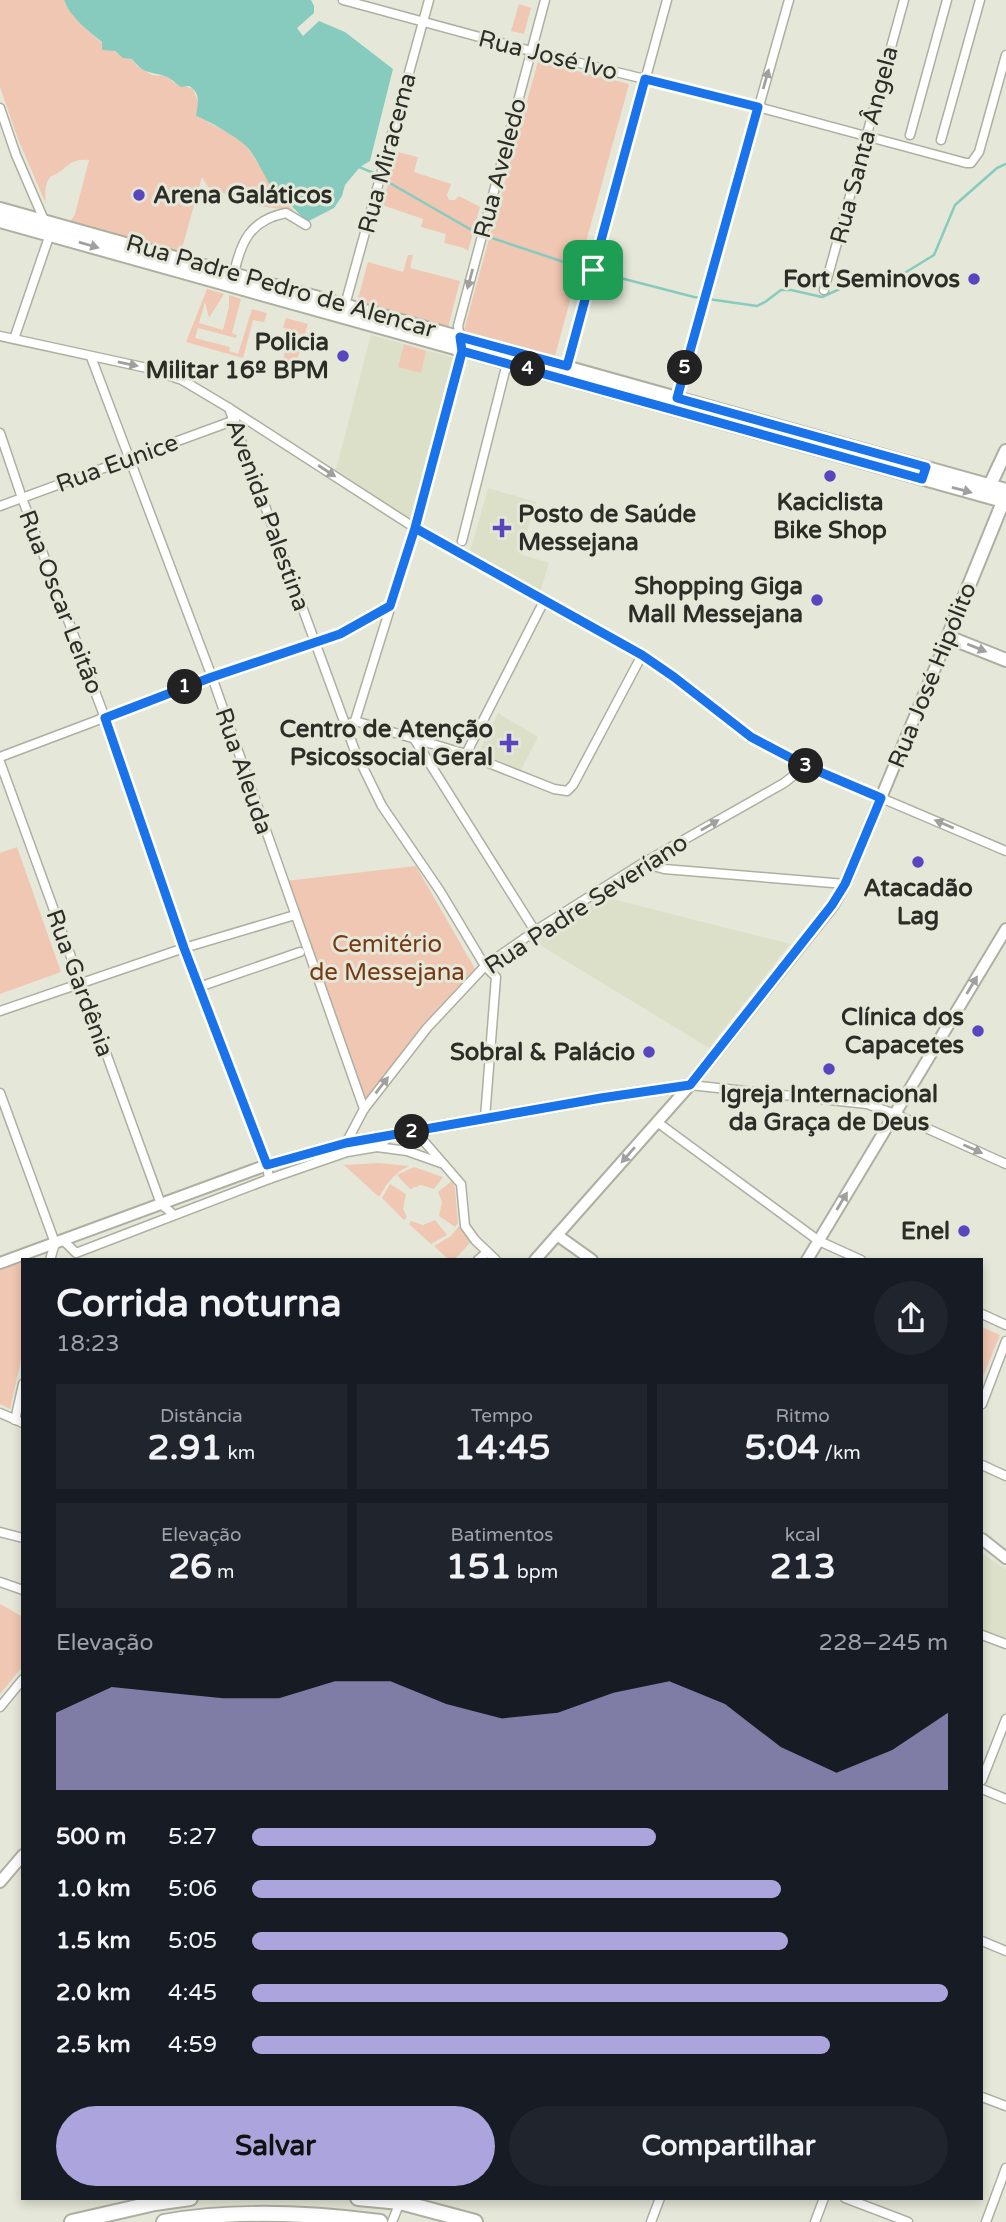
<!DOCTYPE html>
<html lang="pt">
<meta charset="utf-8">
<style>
:root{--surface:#171b24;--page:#20242c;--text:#f1f3f6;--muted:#9ea1a6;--accent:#aca5dd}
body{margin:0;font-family:"Varela Round",sans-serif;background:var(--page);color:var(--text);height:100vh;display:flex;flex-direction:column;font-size:26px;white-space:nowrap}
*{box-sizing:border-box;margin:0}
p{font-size:23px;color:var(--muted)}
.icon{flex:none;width:38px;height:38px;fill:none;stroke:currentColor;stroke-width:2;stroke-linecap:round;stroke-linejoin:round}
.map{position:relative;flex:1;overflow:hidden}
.details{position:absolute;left:21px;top:1258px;width:962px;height:942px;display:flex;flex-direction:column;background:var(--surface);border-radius:0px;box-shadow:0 4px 10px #0003}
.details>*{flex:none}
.pin{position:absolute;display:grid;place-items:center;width:60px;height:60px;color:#fff;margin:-30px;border-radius:14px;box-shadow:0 4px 10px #0006}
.km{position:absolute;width:35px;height:35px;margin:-18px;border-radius:50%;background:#222;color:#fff;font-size:19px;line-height:35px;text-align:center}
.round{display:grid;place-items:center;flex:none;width:74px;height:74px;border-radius:37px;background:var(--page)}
.summary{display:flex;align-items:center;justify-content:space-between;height:119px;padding:0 35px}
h1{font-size:38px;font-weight:800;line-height:52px}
.metrics{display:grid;grid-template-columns:repeat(3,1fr);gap:10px;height:119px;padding:7px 35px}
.metrics div{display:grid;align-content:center;border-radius:0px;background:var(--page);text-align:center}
.metrics b{font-size:35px;font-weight:800}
.metrics small{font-size:19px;font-weight:400}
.metrics p{font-size:19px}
.chart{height:196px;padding:14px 35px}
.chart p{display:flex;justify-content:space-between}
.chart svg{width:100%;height:126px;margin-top:7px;fill:var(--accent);opacity:.7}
.primary-button{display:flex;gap:14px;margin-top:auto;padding:14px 35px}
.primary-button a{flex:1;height:80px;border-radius:42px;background:var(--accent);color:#111;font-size:28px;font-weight:800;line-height:80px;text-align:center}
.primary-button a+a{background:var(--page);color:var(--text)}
ul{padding:0 35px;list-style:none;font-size:23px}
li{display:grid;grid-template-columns:112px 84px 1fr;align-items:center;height:52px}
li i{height:18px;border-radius:9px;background:var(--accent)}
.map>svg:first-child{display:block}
</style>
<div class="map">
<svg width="1006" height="2222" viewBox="0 0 1006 2222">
<rect width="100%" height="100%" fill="#e5e8d8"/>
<g fill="#dce0c8">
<path d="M371,335l83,23 -43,164 -76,-49z"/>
<path d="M488,488l48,14 -16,52 29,9 -9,29 -44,-25 -27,-12z"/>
<path d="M498,713l40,24 -17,33 -42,-18z"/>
<path d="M604,897l186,47 -81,104 -174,-106z"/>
<path d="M982,1553l24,17v71l-24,-10z"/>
</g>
<g fill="#f0c7b2">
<path d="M0,0h64c6,18 49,57 68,59l5,7 15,9 14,1 7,6 20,7 12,30 4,4 22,11 14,10 30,45 19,22 -41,-6 -45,-18 -6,-10 -21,75 -110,-31 4,-7 14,-54c-23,-2 -22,12 -38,16 -7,9 -6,17 -5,28l-28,-65 -18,-52z"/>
<path d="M519,4l12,4 -7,26 -13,-3z"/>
<path d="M538,61l91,23 -74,272 -91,-26z"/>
<path d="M397,152l21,5 -4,15 37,12 -4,11 2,5h6l4,-4 21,11 -12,44 -4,-3 -20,-5 2,-9 -25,-7 2,-8 -41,-14z"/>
<path d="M408,255h5l-3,13 50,13 -12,47 -91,-26 11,-40 35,10z"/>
<path d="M207,289l17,5 -15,24 -4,-16 -6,21 24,7 6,-23v-12l12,4 -9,34 5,2 -1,3 -38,-10 -3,10 35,9 -1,4 9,3 14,-45 15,4 -3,9 -11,-2 -10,38 -57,-16z"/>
<path d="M286,318l22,6 -15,50 -13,-4 11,-40 -8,-2z"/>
<path d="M404,344l22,7 -5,22 -23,-6z"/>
<path d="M17,847l44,125 -61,22v-141z"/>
<path d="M416,866l59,103 -52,55 -62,84 -76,-227z"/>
<path d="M379,1163l30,3c-15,7 -22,17 -30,31l-35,-32z"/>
<path d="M414,1167l29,10 -9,12 -13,-4 -11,4 -13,-14z"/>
<path d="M452,1181l3,7 3,35 -3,4 -16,-11 3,-14 -4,-10z"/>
<path d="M390,1184l16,10 -3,15 4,8 -3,3 -22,-22z"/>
<path d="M435,1220l12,15 -16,9 -22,-20 2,-3 12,4z"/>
<path d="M459,1226l11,17 -16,17h-5l-15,-14 17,-10z"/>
<path d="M23,1262v89l-13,58 -10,-5v-134z"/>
<path d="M982,1327l18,8 -18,44z"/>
<path d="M0,1604l23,13v49l-23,28z"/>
</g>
<path fill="#87cbbf" d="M64,0h247l3,6v7l-17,15 6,8 16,-15 26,11 48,37 -23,92 -10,6 -15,18 -3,11 -8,12 -27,14 -24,-25 -7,-3 -1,-5 -5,-4c-7,-12 -14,-28 -23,-38 -5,-7 -43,-29 -51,-31 2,-13 5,-23 -7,-30l-8,1c-6,-4 -12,-11 -20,-12 -15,-4 -18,-2 -29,-16l-9,-1 -8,-7 -13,-1v-8c-14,-11 -32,-25 -38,-42z"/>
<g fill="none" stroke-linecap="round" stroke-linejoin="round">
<g stroke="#87cbbf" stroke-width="2.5">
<path d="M359,167l15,6"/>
<path d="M388,182l87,50"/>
<path d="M486,236l93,31"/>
<path d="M605,274l89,23 63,9 8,-4 16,-12h10l31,7 20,-9 56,-11 36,-22 21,-50 42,-37 9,-4"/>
</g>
<g stroke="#adb0a1" stroke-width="11">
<g id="street">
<path d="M343,0l188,51 227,56 208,56h5l8,-11 27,-97"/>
<path d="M0,108l16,47 34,79 -36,105"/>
<path d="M910,135l37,-135"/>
<path d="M941,140l39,-140"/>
<path d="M234,273c7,-31 16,-53 52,-60l20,12"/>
<path d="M824,290l80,-290"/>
<path d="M345,305l84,-305"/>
<path d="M0,336l147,32 35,12 47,28 186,120 227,127 32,21 77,62 55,28 200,85"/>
<path d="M91,357l121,320 152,432"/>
<path d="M567,366l100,-366"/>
<path d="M676,400l113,-400"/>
<path d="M229,408l126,343 27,55 58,85 45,75 11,11 -11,141"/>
<path d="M0,433l22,65 83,220 79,230 83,217 2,14"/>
<path d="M0,506l235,-86"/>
<path d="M462,541l45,-178"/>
<path d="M355,721l111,33 88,35 13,2 6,-6 69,-130"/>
<path d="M345,726l10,-5 60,-193 47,-177 -4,-25 87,-326"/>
<path d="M415,740l120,191"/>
<path d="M466,754l78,-153"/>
<path d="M0,757l212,-80 128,-43 50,-28"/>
<path d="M0,762l161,442 13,11"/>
<path d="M643,863l21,6 181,15"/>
<path d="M199,987l101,-35"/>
<path d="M0,1011l184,-63 111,-33"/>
<path d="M690,1085l177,19 28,10 111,50"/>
<path d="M0,1093l55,150 -5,17"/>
<path d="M657,1122l162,119 42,19"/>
<path d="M415,1131l46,53 4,42 10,14 21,20"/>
<path d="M346,1143l18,-34 63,-81 58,-62 50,-35 108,-68 141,-80 22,-17"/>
<path d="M377,1147l30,4 34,12"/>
<path d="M63,1240l13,13 193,-74 78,-27 30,-5 12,-10"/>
<path d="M478,1260l8,-7"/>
<path d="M982,1314l24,11"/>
<path d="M982,1404l24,-63"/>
<path d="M0,1413l23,10"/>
<path d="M15,1420l8,-36"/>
<path d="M982,1465l24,11"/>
<path d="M0,1532l23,6"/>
<path d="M0,1582l23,8"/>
<path d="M982,1635l24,9"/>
<path d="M0,1707l23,-28"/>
<path d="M982,1780l24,-61"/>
<path d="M982,1789l24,10"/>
<path d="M982,1941l24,10"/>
<path d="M982,2097l24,9"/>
<path d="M845,2198l63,24"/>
<path d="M392,2222l8,-20"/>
<path d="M651,2222l9,-24"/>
<path d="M815,2222l9,-24"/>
<path d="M986,2222l20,-54"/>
</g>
</g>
<g stroke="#adb0a1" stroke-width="14">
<g id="secondary">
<path d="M557,1235l35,25"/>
<path d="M535,1260l155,-175 143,-180 12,-21 103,-247"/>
<path d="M807,1260l199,-331"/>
<path d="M0,1263l267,-98 79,-22 255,-45 89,-13"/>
<path d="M982,1539l24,19"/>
<path d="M0,1882l23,-27"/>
</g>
</g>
<g stroke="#adb0a1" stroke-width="16">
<g id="primary">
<path d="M0,209l1006,281"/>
<path d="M0,221l1003,280"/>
<path d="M990,485l16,-34"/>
<path d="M1005,497l-57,140 58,23"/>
</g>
</g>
<g stroke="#adb0a1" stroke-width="18">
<g id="highway">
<path d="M358,2198l42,4 75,20"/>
<path d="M72,2222l83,-19 35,-5"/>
<path d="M164,2222c71,-13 146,-9 216,0"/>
</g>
</g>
<use href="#street" stroke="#fff" stroke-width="8"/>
<use href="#secondary" stroke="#fff" stroke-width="10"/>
<use href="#primary" stroke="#fff" stroke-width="12"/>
<use href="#highway" stroke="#fff" stroke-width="14"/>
</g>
<defs><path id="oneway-solid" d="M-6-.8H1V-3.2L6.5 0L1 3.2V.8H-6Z" transform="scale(1.75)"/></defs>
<g fill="#a0a09e">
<use href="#oneway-solid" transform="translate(766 79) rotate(-74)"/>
<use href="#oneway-solid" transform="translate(89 245) rotate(16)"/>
<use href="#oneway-solid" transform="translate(470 279) rotate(105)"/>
<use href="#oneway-solid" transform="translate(128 364) rotate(12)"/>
<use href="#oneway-solid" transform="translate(327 471) rotate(33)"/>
<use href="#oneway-solid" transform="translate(962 490) rotate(15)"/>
<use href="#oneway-solid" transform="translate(977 648) rotate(22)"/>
<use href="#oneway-solid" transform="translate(944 824) rotate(-157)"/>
<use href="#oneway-solid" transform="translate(710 825) rotate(-30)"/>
<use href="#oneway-solid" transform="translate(972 985) rotate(-59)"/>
<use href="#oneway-solid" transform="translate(382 1085) rotate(-52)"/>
<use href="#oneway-solid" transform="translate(973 1149) rotate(24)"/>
<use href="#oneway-solid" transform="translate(628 1155) rotate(131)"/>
<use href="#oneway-solid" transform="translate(842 1201) rotate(-59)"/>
</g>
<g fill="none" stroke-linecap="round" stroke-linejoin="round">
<g stroke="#fff" stroke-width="14">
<path id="route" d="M593,270l-26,96 -107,-29 2,14 -2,9 -45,168 -25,78 -50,28 -128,43 -107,41 79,230 83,217 79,-22 255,-45 89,-13 142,-180 13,-21 36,-86 -75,-32 -55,-29 -77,-60 -32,-22 -227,-127 47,-177 460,128 4,-12 -249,-69 81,-291 -113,-28 -52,191"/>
</g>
<use href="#route" stroke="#1a73e8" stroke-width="9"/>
</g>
<g fill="#5846be" stroke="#e5e8d8" stroke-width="2.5">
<circle cx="139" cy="195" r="7"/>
<circle cx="974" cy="279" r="7"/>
<circle cx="343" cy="356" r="7"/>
<circle cx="830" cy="476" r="7"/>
<path d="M498.5 517.5h7v7h7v7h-7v7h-7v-7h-7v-7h7z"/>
<circle cx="817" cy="600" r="7"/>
<path d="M505.5 732.5h7v7h7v7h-7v7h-7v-7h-7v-7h7z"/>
<circle cx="918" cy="862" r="7"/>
<circle cx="978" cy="1031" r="7"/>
<circle cx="649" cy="1052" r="7"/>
<circle cx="829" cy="1069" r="7"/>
<circle cx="964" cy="1231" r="7"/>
</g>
<g text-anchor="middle" stroke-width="6" stroke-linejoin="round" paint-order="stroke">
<g font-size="24" fill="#2c2d27" stroke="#e5e8d8">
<text transform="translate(548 55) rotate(14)" y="8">Rua José Ivo</text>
<text transform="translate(864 145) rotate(-75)" y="8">Rua Santa Ângela</text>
<text transform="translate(387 153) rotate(-75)" y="8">Rua Miracema</text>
<text transform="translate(500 168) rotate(-75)" y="8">Rua Aveledo</text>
<text transform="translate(281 286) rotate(16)" y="8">Rua Padre Pedro de Alencar</text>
<text transform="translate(117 463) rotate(-20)" y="8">Rua Eunice</text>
<text transform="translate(268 515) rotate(70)" y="8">Avenida Palestina</text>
<text transform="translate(61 602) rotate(69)" y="8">Rua Oscar Leitão</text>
<text transform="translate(932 675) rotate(-68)" y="8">Rua José Hipólito</text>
<text transform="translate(244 771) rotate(71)" y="8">Rua Aleuda</text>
<text transform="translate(586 904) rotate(-33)" y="8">Rua Padre Severíano</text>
<text transform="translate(80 983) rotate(70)" y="8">Rua Gardênia</text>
</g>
<g font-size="24" font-weight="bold" fill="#2c2d27" stroke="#e5e8d8" text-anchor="end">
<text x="153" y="203" text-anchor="start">Arena Galáticos</text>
<text x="960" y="287">Fort Seminovos</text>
<text x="329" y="350">Policia<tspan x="329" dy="28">Militar 16º BPM</tspan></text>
<text x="830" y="510" text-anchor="middle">Kaciclista<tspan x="830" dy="28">Bike Shop</tspan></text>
<text x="518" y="522" text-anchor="start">Posto de Saúde<tspan x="518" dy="28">Messejana</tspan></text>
<text x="803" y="594">Shopping Giga<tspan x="803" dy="28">Mall Messejana</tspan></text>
<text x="493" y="737">Centro de Atenção<tspan x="493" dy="28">Psicossocial Geral</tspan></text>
<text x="918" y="896" text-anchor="middle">Atacadão<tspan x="918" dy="28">Lag</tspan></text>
<text x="964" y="1025">Clínica dos<tspan x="964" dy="28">Capacetes</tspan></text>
<text x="635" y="1060">Sobral &amp; Palácio</text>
<text x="829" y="1102" text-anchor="middle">Igreja Internacional<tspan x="829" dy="28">da Graça de Deus</tspan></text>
<text x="950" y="1239">Enel</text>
</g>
<g font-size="24" fill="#773914" stroke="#e5e8d8">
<text x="387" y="952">Cemitério<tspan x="387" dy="28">de Messejana</tspan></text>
</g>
</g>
</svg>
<div class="pin" style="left:593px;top:270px;background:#1e9e55"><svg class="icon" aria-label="arrive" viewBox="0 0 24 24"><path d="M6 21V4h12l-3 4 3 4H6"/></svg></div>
<b class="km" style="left:185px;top:687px">1</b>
<b class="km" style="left:412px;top:1132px">2</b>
<b class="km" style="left:806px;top:766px">3</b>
<b class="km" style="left:528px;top:369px">4</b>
<b class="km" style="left:685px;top:368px">5</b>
<section class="details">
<div class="summary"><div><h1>Corrida noturna</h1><p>18:23</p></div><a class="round"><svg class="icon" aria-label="share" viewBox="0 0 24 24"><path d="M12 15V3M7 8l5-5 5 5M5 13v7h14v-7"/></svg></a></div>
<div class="metrics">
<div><p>Distância</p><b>2.91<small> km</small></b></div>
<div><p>Tempo</p><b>14:45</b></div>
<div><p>Ritmo</p><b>5:04<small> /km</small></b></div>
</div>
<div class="metrics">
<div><p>Elevação</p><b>26<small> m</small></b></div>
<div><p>Batimentos</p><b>151<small> bpm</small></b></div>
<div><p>kcal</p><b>213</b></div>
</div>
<div class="chart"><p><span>Elevação</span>228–245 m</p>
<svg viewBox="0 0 160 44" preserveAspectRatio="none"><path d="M0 44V17L10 8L20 10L30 12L40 12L50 6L60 6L70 14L80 19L90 17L100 10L110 6L120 14L130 29L140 38L150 30L160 17V44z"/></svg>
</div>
<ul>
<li><b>500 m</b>5:27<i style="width:58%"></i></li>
<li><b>1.0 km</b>5:06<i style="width:76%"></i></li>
<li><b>1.5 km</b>5:05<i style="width:77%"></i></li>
<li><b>2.0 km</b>4:45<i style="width:100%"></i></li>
<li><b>2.5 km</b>4:59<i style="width:83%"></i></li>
</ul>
<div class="primary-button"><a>Salvar</a><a>Compartilhar</a></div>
</section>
</div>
